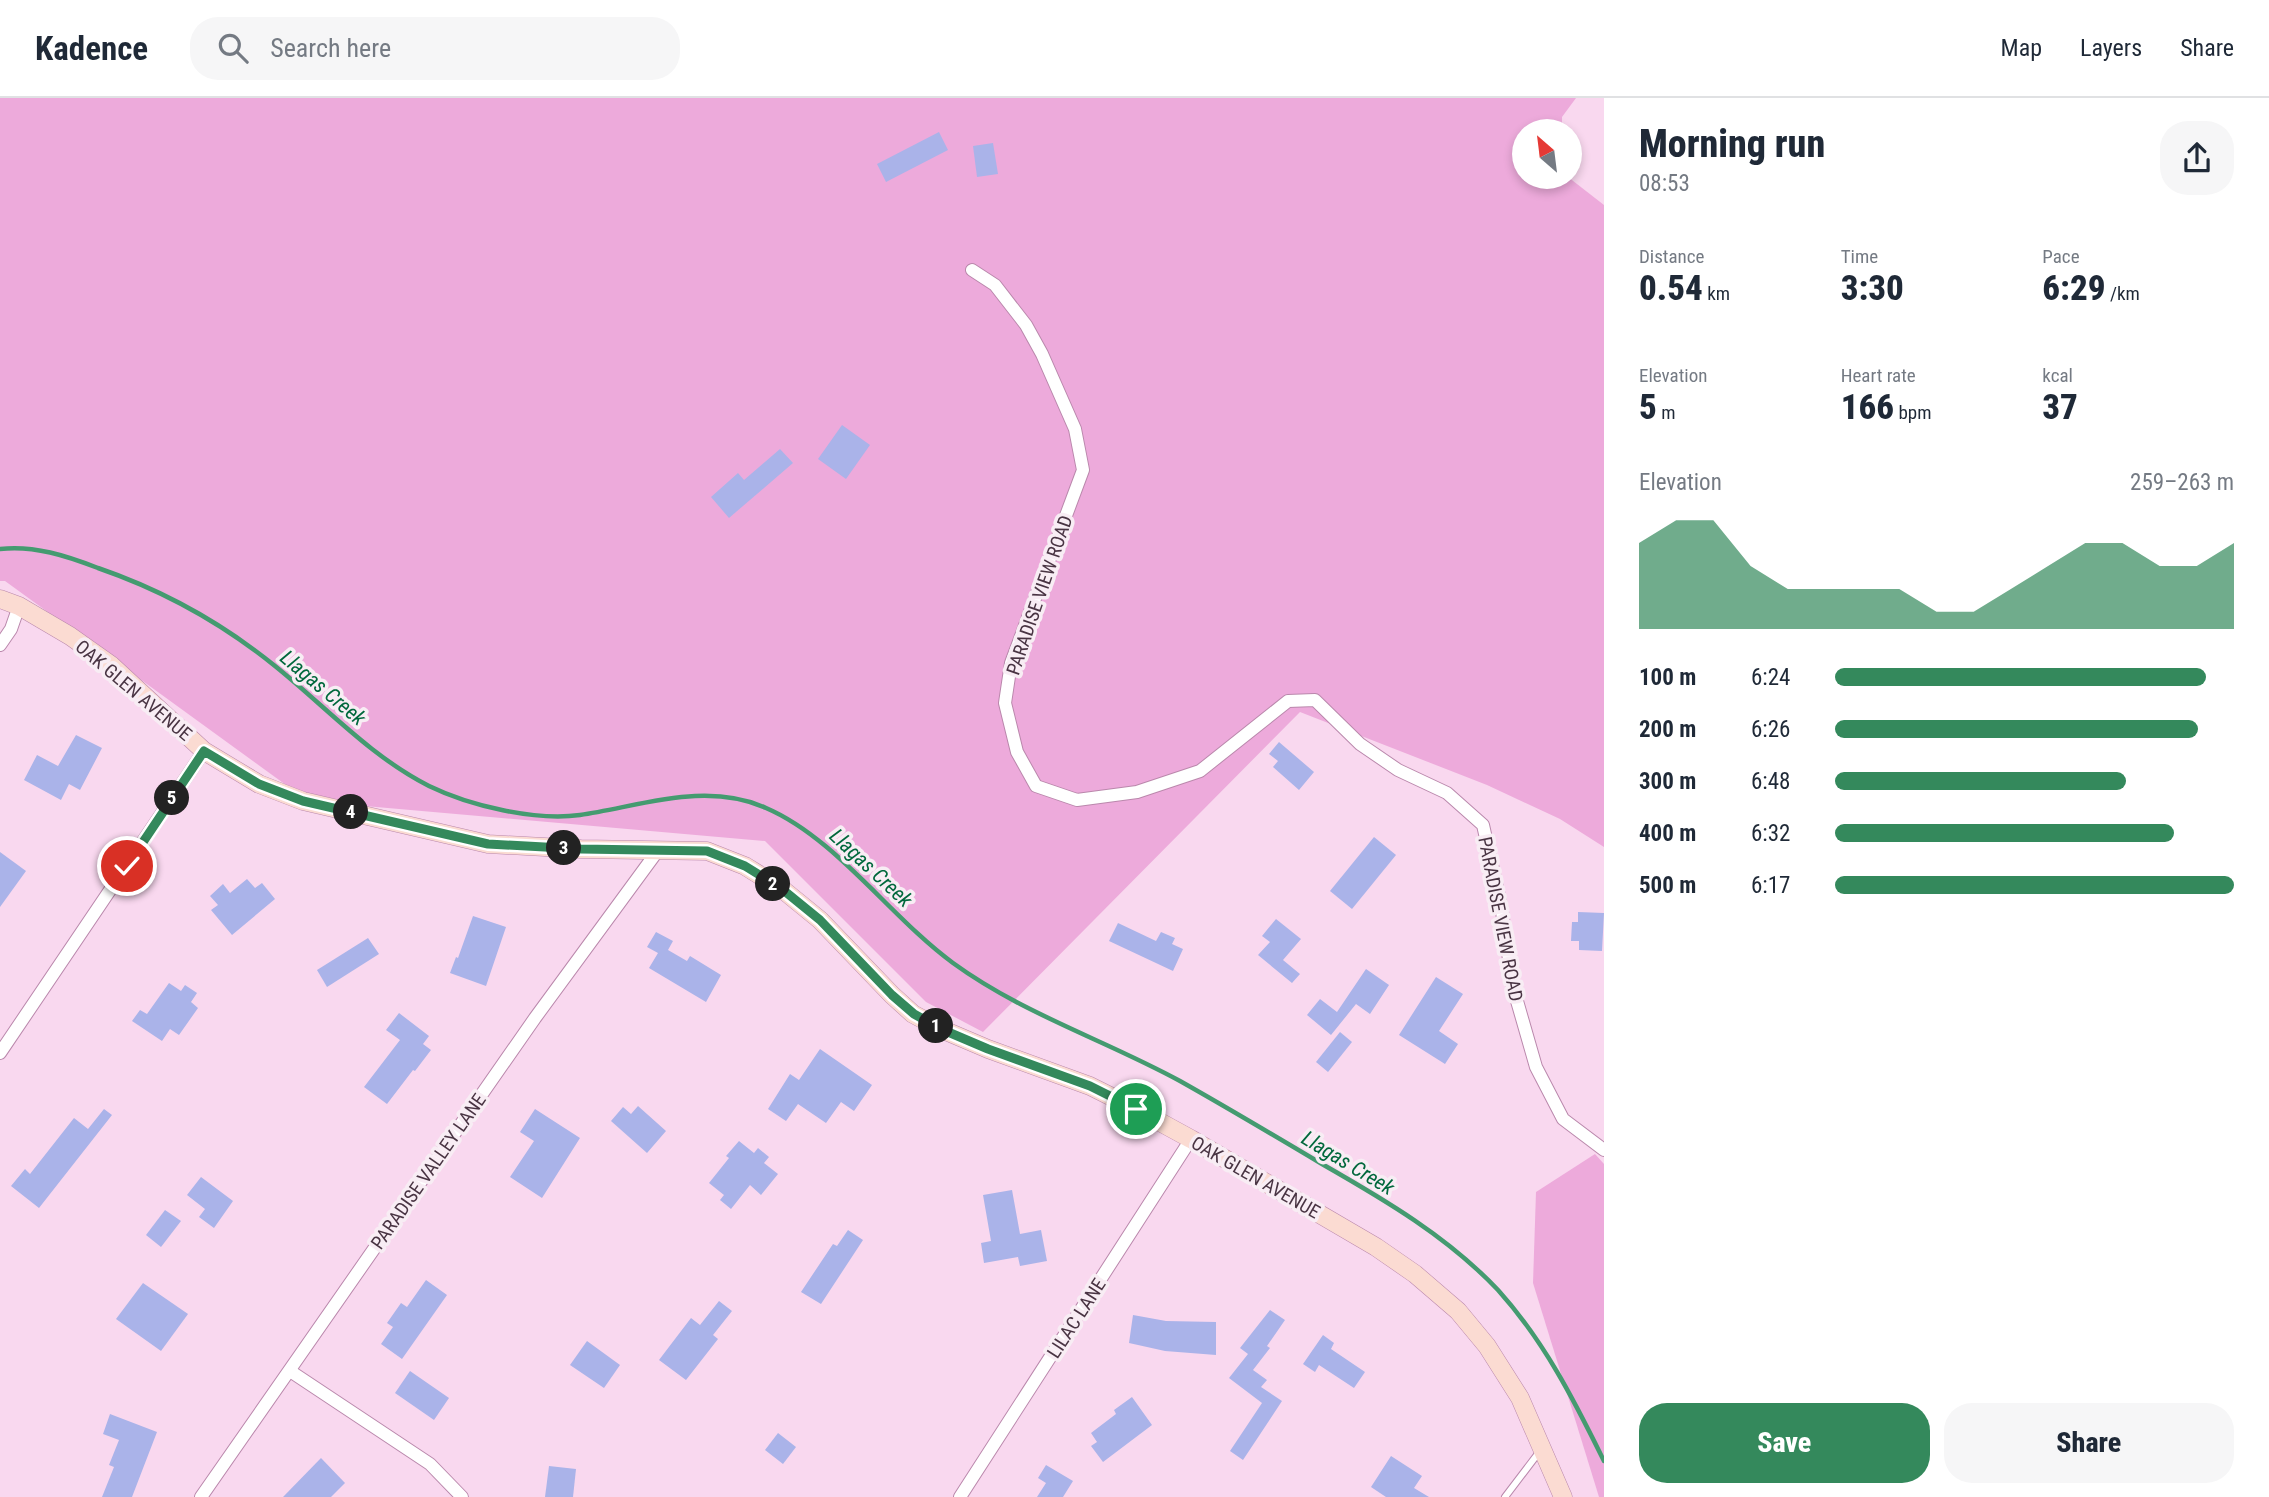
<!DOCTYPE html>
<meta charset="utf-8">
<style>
:root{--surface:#fff;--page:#f6f6f7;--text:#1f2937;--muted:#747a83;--line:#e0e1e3;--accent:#34895c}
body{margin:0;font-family:"Roboto Condensed",sans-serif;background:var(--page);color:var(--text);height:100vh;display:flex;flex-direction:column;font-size:26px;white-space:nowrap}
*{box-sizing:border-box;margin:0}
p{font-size:23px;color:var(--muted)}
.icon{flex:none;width:38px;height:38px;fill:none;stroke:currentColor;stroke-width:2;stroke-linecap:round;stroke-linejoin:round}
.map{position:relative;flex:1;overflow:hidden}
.side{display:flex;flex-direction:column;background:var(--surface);width:665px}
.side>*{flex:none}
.needle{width:46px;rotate:332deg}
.controls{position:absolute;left:1512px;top:21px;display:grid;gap:14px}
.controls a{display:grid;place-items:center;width:70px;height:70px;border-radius:50%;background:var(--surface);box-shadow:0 4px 10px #0003;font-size:35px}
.pin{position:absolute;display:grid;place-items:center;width:60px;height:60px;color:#fff;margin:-30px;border:4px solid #fff;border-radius:50%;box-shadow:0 2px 7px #0007}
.km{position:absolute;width:35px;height:35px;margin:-18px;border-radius:50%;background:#222;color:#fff;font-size:19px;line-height:35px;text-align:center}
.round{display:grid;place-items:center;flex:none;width:74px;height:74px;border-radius:28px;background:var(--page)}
.head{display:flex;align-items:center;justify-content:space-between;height:119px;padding:0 35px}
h1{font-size:38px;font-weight:800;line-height:52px}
.figures{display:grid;grid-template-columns:repeat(3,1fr);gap:10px;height:119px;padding:7px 35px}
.figures div{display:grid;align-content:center}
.figures b{font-size:35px;font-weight:800}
.figures small{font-size:19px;font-weight:400}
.figures p{font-size:19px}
.chart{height:196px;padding:14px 35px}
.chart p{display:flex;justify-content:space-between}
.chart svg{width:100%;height:126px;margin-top:7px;fill:var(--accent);opacity:.7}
.cta{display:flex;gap:14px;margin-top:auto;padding:14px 35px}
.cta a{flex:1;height:80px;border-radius:28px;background:var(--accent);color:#fff;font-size:28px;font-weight:800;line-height:80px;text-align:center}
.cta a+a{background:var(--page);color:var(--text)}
ul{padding:0 35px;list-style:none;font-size:23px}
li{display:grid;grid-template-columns:112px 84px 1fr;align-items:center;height:52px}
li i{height:18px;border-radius:9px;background:var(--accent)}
header{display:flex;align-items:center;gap:42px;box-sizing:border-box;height:98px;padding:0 35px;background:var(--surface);border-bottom:2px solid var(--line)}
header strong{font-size:33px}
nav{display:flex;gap:38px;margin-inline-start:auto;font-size:24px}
.search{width:490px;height:63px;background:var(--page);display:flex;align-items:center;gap:18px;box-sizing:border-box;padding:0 24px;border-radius:28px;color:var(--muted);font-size:26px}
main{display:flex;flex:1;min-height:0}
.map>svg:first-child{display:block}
</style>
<header>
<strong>Kadence</strong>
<div class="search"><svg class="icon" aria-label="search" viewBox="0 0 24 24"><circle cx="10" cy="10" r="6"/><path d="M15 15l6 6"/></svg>Search here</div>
<nav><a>Map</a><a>Layers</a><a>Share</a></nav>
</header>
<main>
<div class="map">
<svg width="1604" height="1399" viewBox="0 0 1604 1399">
<rect width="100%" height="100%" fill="#f9d8ef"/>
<g fill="#edaadb">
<path d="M0,0h1576l-14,19v14h-38v46h44l36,28v642l-44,-28 -73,-34 -187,-73 -317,320 -57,-30 -161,-161 -457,-40 -303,-220h-5z"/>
<path d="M1595,1056l9,10v333h-5l-66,-214 3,-91z"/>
</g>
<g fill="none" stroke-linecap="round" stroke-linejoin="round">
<path stroke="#449b70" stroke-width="4.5" d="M0,451c34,-4 67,7 98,19 64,22 124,55 177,98 51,41 95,90 154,120 41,20 106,35 151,29 61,-9 126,-34 186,-7 70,30 124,109 187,155 70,51 152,77 227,118 48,27 95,55 142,83 63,36 126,73 176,126 46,51 76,110 106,171"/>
</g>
<g fill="#aab3e9">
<path d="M939,34l9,18 -62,32 -9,-18z"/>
<path d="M993,45l5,31 -21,3 -4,-31z"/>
<path d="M842,327l28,20 -24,34 -28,-20z"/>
<path d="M780,351l13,14 -64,55 -18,-21 27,-24 6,7z"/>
<path d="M76,637l26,13 -22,42 -11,-6 -8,16 -37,-20 13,-25 21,11z"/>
<path d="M1279,644l35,30 -15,18 -26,-23 5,-6 -9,-7z"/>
<path d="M1374,739l22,18 -44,54 -22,-18z"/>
<path d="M0,754l26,19 -26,36z"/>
<path d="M247,781l8,9 7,-5 13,16 -43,36 -21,-25 7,-5 -8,-9 13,-12 7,9z"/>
<path d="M1578,814l26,1 -2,38 -23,-1v-9h-8l1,-19h6z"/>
<path d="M473,818l33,11 -20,59 -36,-13 6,-16 2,1z"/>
<path d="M1276,821l25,20 -18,21 17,14 -8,9 -34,-28 12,-13 -8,-6z"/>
<path d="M1118,825l38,18 5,-9 14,6 -3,6 11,5 -10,22 -64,-30z"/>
<path d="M656,834l17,9 -5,9 19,11 3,-5 31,19 -15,27 -57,-34 9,-15 -11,-6z"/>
<path d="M368,840l11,16 -52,33 -10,-17z"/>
<path d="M1366,871l23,16 -19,29 -14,-10 -25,31 -24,-20 13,-16 17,13z"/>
<path d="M1436,879l27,17 -24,37 19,13 -13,20 -46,-29z"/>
<path d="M169,885l12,8 4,-6 12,8 -6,9 7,6 -19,27 -9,-6 -8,12 -30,-20 8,-11 7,4z"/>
<path d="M399,915l30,23 -6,8 8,6 -16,21 -2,-1 -26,34 -23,-17 36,-47 -14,-10z"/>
<path d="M1340,934l12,10 -24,30 -12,-10z"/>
<path d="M820,951l52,36 -18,26 -13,-9 -15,21 -28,-19 -12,17 -18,-12 22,-35 9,6z"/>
<path d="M638,1008l28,25 -19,22 -36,-32 12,-14 8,7z"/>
<path d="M104,1011l8,6 -73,93 -28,-22 14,-17 5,5 44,-56 14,11z"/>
<path d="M535,1011l45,29 -38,60 -32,-21 24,-36 -14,-9z"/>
<path d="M739,1043l15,12 4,-5 11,9 -5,6 14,11 -17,21 -11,-10 -19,24 -11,-9 4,-5 -15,-12 20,-25 -3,-2z"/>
<path d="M201,1079l32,24 -19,27 -15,-11 6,-8 -18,-14z"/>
<path d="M1012,1092l8,44 21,-4 6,31 -27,5 -2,-9 -34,6 -3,-20 10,-2 -8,-46z"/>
<path d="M165,1112l16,11 -20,26 -15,-12z"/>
<path d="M848,1132l15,10 -42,64 -20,-12 32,-48 4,2z"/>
<path d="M426,1182l21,15 -45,64 -21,-15 12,-17 -6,-4 14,-20 6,4z"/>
<path d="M143,1185l45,31 -27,37 -45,-32z"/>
<path d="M719,1203l13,10 -19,24 5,4 -32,41 -27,-20 32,-42 9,7z"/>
<path d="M1270,1212l15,10 -18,26 3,2 -17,22 14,10 -6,7 21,14 -39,59 -13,-9 32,-48 -33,-25 19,-24 -8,-6z"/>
<path d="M1133,1217l33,6 50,1v33l-51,-4 -36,-8z"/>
<path d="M1323,1237l11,8 -3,6 34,23 -11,16 -35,-23 -4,7 -12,-8z"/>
<path d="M587,1243l33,24 -16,23 -34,-23z"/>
<path d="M410,1273l39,27 -15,22 -39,-27z"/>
<path d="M1132,1299l20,28 -49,37 -12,-16 6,-4 -6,-9 25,-19 -2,-4z"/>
<path d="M110,1316l47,18 -25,65h-30l12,-30 -5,-2 10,-25 -16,-6z"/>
<path d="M778,1335l18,14 -13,17 -18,-14z"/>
<path d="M1391,1358l31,20 -8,12 15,9h-43l-15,-10z"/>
<path d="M321,1360l24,25 -14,14h-48z"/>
<path d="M1046,1367l27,16 -10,16h-26l9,-14 -8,-5z"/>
<path d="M549,1368l27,3 -3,28h-28z"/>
</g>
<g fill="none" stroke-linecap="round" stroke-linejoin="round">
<g stroke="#ba88ac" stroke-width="8">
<path id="lane" d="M1505,1399l35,-46"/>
</g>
<g stroke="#ba88ac" stroke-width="14">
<g id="street">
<path d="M972,172l23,15 31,40 16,29 33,75 8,41 -72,193 -6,40 12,49 19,34 41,14 60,-8 63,-21 88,-70 27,-1 45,44 38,26 49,23 36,32 18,80 12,82 23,80 27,52 41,31"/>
<path d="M0,547l11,-16 8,-23"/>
<path d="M0,955l204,-302"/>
<path d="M290,1273l140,93 32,33"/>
<path d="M201,1399l334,-479 124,-169"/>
<path d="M960,1399l231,-358"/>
</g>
</g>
<g stroke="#ba88ac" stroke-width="19">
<path id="secondary" d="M0,501l19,7 51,30 41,29 93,86 55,33 44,17 185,43 93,5 126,2 38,15 37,23 38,31 72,75 21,19 28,15 47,20 102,37 46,23 55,30 185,108 39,27 43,37 29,35 33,52 43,99"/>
</g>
<use href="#lane" stroke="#fff" stroke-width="6"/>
<use href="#street" stroke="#fff" stroke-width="12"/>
<use href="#secondary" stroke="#fbdbd2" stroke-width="18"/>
</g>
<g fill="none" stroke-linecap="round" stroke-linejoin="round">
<g stroke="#fff" stroke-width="14">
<path id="route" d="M127,768l77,-115 55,33 44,17 185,43 93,5 126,2 38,15 37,23 38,31 72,75 22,19 27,15 47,20 102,37 46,23"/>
</g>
<use href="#route" stroke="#34895c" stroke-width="9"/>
</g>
<g text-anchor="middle" stroke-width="7" stroke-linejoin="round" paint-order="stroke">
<g font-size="19" fill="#493443" stroke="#f8edf4">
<text transform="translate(1039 497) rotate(-71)" y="7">PARADISE VIEW ROAD</text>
<text transform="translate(134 592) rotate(40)" y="7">OAK GLEN AVENUE</text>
<text transform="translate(1501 821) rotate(79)" y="7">PARADISE VIEW ROAD</text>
<text transform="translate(428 1073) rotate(-55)" y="7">PARADISE VALLEY LANE</text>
<text transform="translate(1256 1079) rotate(30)" y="7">OAK GLEN AVENUE</text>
<text transform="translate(1076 1220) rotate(-57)" y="7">LILAC LANE</text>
</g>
<g font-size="21" font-style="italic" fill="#00683c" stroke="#f8edf4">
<text transform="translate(323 590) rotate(40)" y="7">Llagas Creek</text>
<text transform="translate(871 770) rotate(43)" y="7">Llagas Creek</text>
<text transform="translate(1348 1065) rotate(31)" y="7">Llagas Creek</text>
</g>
</g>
</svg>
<div class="controls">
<a><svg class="needle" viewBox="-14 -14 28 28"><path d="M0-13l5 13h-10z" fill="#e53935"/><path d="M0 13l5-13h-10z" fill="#747a83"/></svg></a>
</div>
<div class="pin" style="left:1136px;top:1011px;background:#1e9e55"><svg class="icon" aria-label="arrive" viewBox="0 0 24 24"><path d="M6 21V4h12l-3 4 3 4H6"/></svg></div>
<div class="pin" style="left:127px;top:768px;background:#d93025"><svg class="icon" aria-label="check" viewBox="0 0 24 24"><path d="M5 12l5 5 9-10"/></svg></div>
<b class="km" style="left:936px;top:928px">1</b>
<b class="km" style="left:773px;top:786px">2</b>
<b class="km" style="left:564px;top:750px">3</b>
<b class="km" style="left:351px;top:714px">4</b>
<b class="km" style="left:172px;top:700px">5</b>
</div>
<section class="side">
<div class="head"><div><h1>Morning run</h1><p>08:53</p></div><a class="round"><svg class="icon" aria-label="share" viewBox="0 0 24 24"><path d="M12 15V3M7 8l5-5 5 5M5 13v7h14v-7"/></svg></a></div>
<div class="figures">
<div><p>Distance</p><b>0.54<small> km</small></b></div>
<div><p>Time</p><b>3:30</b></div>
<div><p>Pace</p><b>6:29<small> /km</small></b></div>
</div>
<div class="figures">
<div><p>Elevation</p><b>5<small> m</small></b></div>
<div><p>Heart rate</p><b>166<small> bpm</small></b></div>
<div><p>kcal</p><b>37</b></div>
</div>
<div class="chart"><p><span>Elevation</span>259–263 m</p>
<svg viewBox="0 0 160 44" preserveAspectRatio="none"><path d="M0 44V14L10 6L20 6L30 22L40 30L50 30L60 30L70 30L80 38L90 38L100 30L110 22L120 14L130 14L140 22L150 22L160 14V44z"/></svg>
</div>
<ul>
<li><b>100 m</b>6:24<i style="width:93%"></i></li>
<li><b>200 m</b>6:26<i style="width:91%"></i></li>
<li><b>300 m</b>6:48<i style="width:73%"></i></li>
<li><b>400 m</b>6:32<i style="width:85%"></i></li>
<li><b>500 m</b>6:17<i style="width:100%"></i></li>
</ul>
<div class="cta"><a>Save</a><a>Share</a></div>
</section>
</main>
